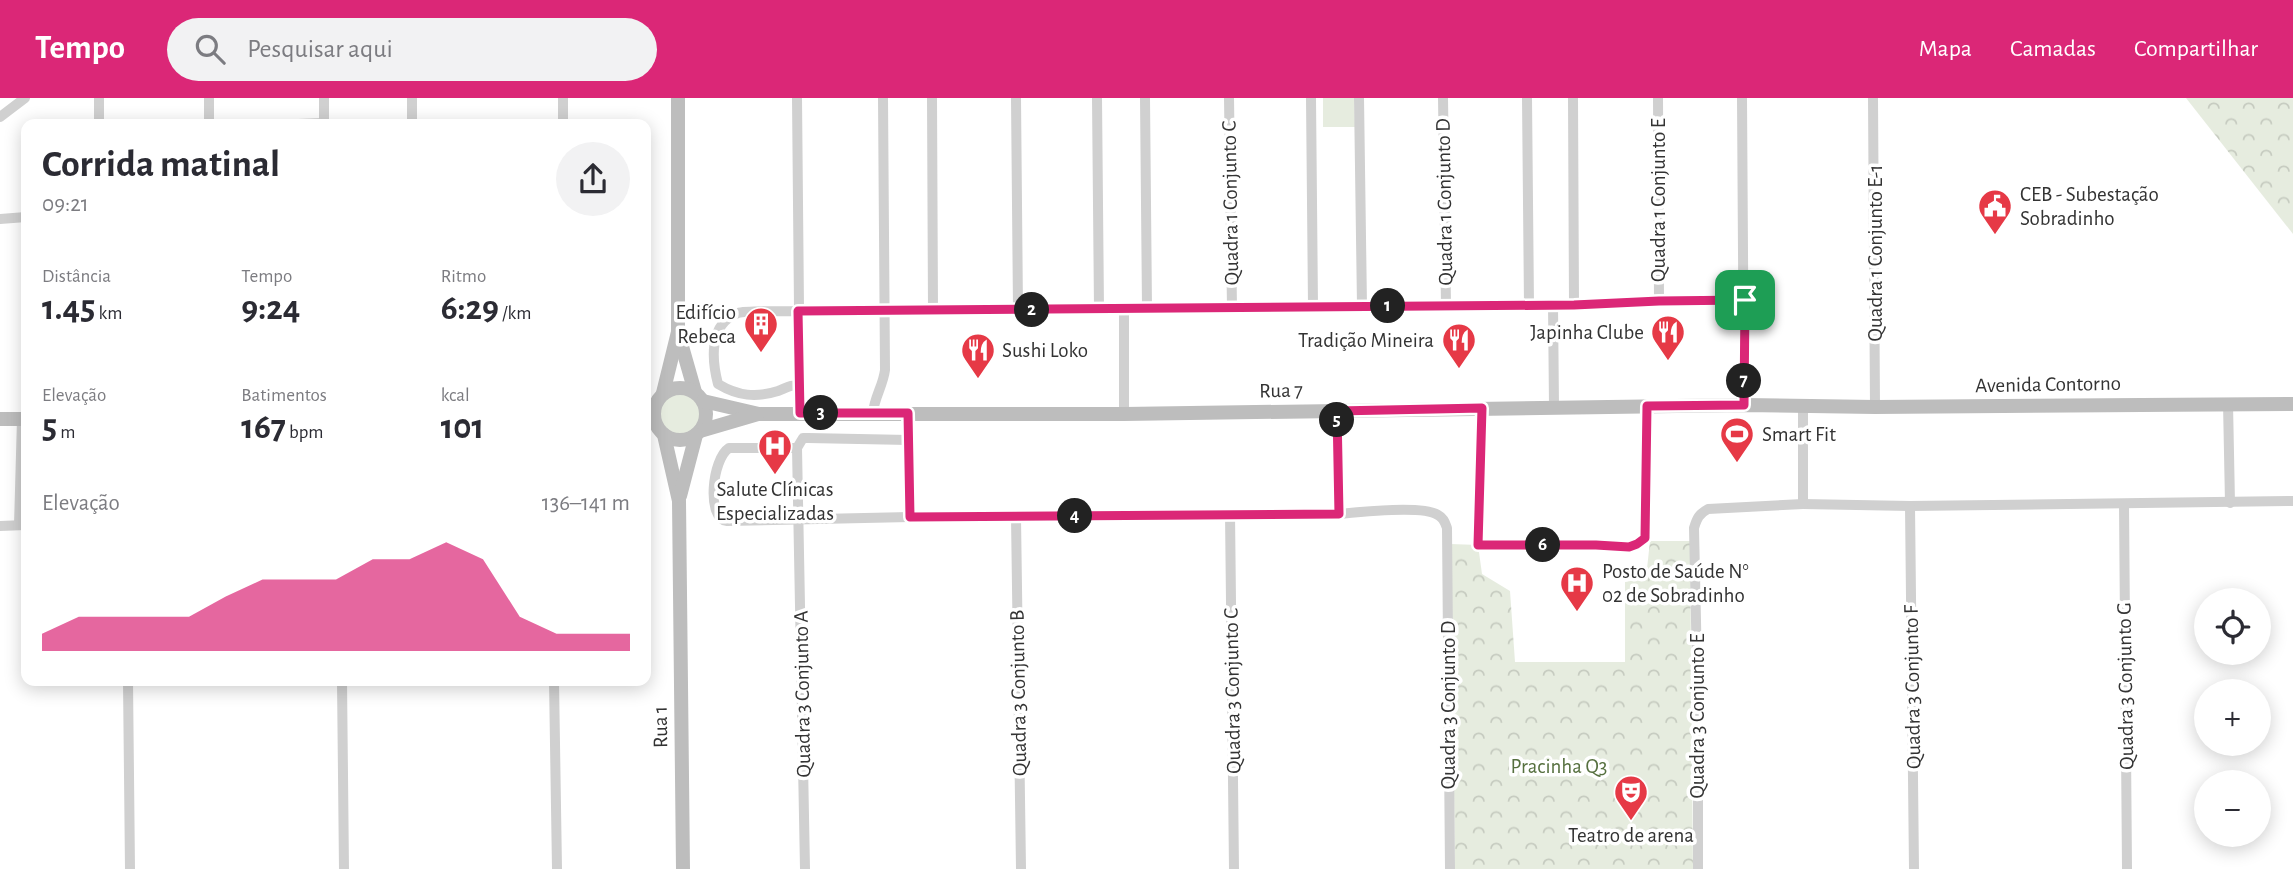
<!DOCTYPE html>
<html lang="pt">
<meta charset="utf-8">
<style>
:root{--surface:#fff;--page:#f2f2f3;--text:#2b2b33;--muted:#7c7c81;--accent:#db2777}
body{margin:0;font-family:"Alegreya Sans",sans-serif;background:var(--page);color:var(--text);height:100vh;display:flex;flex-direction:column;font-size:26px;white-space:nowrap}
*{box-sizing:border-box;margin:0}
p{font-size:23px;color:var(--muted)}
.icon{flex:none;width:38px;height:38px;fill:none;stroke:currentColor;stroke-width:2;stroke-linecap:round;stroke-linejoin:round}
.map{position:relative;flex:1;overflow:hidden}
.panel{position:absolute;left:21px;top:21px;width:630px;height:567px;display:flex;flex-direction:column;background:var(--surface);border-radius:14px;box-shadow:0 4px 18px #0003}
.panel>*{flex:none}
.buttons{position:absolute;left:2194px;top:490px;display:grid;gap:14px}
.buttons a{display:grid;place-items:center;width:77px;height:77px;border-radius:50%;background:var(--surface);box-shadow:0 4px 18px #0003;font-size:35px}
.pin{position:absolute;display:grid;place-items:center;width:60px;height:60px;color:#fff;margin:-30px;border-radius:14px;box-shadow:0 4px 10px #0006}
.km{position:absolute;width:35px;height:35px;margin:-18px;border-radius:50%;background:#222;color:#fff;font-size:19px;line-height:35px;text-align:center}
.round{display:grid;place-items:center;flex:none;width:74px;height:74px;border-radius:37px;background:var(--page)}
.summary{display:flex;align-items:center;justify-content:space-between;height:119px;padding:0 21px}
h1{font-size:38px;font-weight:600;line-height:52px}
.stats{display:grid;grid-template-columns:repeat(3,1fr);gap:10px;height:119px;padding:7px 21px}
.stats div{display:grid;align-content:center}
.stats b{font-size:35px;font-weight:600}
.stats small{font-size:19px;font-weight:400}
.stats p{font-size:19px}
.chart{height:196px;padding:14px 21px}
.chart p{display:flex;justify-content:space-between}
.chart svg{width:100%;height:126px;margin-top:7px;fill:var(--accent);opacity:.7}
header{display:flex;align-items:center;gap:42px;box-sizing:border-box;height:98px;padding:0 35px;background:var(--accent);color:#fff}
header strong{font-size:33px}
nav{display:flex;gap:38px;margin-inline-start:auto;font-size:24px}
.search{width:490px;height:63px;background:var(--page);display:flex;align-items:center;gap:18px;box-sizing:border-box;padding:0 24px;border-radius:38px;color:var(--muted);font-size:26px}
.map>svg:first-child{display:block}
</style>
<header>
<strong>Tempo</strong>
<div class="search"><svg class="icon" aria-label="search" viewBox="0 0 24 24"><circle cx="10" cy="10" r="6"/><path d="M15 15l6 6"/></svg>Pesquisar aqui</div>
<nav><a>Mapa</a><a>Camadas</a><a>Compartilhar</a></nav>
</header>
<div class="map">
<svg width="2293" height="771" viewBox="0 0 2293 771">
<defs>
<pattern id="forest-crowns" width="20" height="18" patternUnits="userSpaceOnUse" patternTransform="scale(1.75)"><rect width="20" height="18" fill="#e6ecdf"/><path d="M2 6a3 3 0 1 1 6 0M12 15a3 3 0 1 1 6 0" fill="none" stroke="#c6cbc0"/></pattern>
</defs>
<rect width="100%" height="100%" fill="#fff"/>
<g fill="#e6ecdf">
<path d="M1323,0h31l1,29h-32z"/>
<circle cx="680" cy="316" r="22"/>
</g>
<g fill="url(#forest-crowns)">
<path d="M2186,0h107v136z"/>
<path d="M1650,443h40l3,328h-238l-4,-325 27,1 4,29 28,17 5,71h110v-80l21,-4z"/>
</g>
<g fill="none" stroke-linecap="round" stroke-linejoin="round">
<g stroke="#d0d0d0" stroke-width="10">
<path d="M99,0v26"/>
<path d="M209,0v26"/>
<path d="M324,0v26"/>
<path d="M412,0v26"/>
<path d="M797,0l3,315"/>
<path d="M932,0l1,213"/>
<path d="M1016,0l2,212"/>
<path d="M1097,0l2,211"/>
<path d="M1145,0l2,210"/>
<path d="M1229,0l3,210"/>
<path d="M1311,0l2,208"/>
<path d="M1359,0l3,208"/>
<path d="M1443,0l3,207"/>
<path d="M1527,0l2,207"/>
<path d="M1573,0l1,207"/>
<path d="M1658,0l1,203"/>
<path d="M1742,0l2,307"/>
<path d="M1873,0l2,309"/>
<path d="M0,19l25,-19"/>
<path d="M298,26l26,-1"/>
<path d="M563,26v-26"/>
<path d="M0,121l26,-2"/>
<path d="M1553,207l1,102"/>
<path d="M1124,212v104"/>
<path d="M800,288c-9,-2 -14,2 -22,5 -22,7 -40,5 -60,-7 -6,-23 -10,-60 20,-71 9,-3 48,-1 60,-2l776,-6 85,-4h86"/>
<path d="M2228,305l2,100"/>
<path d="M1482,310l-4,137h118l33,2 8,-3 8,-6 2,-132"/>
<path d="M1337,313l2,103"/>
<path d="M873,315c1,-15 10,-27 12,-43l-2,-272"/>
<path d="M908,315l2,104"/>
<path d="M797,350h-68c-17,11 -23,71 -2,73l183,-4 429,-3c20,-2 84,-9 99,1 6,3 7,8 9,13l3,341"/>
<path d="M1803,406l107,2 383,-5"/>
<path d="M2124,406l3,365"/>
<path d="M1910,408l4,363"/>
<path d="M1230,415l4,356"/>
<path d="M1016,419l5,352"/>
<path d="M19,427l3,-106"/>
<path d="M0,428l26,-1"/>
<path d="M128,583l2,188"/>
<path d="M342,583l2,188"/>
<path d="M554,583l3,188"/>
<path d="M805,771l-8,-421 6,-10h5l101,2"/>
<path d="M1698,771v-155l-4,-186c3,-10 5,-14 14,-19l95,-5v-98"/>
</g>
<g stroke="#bdbdbd" stroke-width="14">
<path d="M679,238l16,56"/>
<circle cx="680" cy="316" r="26"/>
<path d="M663,295l15,-61v-234"/>
<path d="M703,303l56,13h365l620,-9 131,2 418,-3"/>
<path d="M0,321h26"/>
<path d="M700,333l58,-17"/>
<path d="M664,337l15,66 4,368"/>
<path d="M680,398l16,-61"/>
</g>
</g>
<g fill="none" stroke-linecap="round" stroke-linejoin="round">
<g stroke="#fff" stroke-width="14">
<path id="route" d="M1745,202l-1,105 -97,1 -2,132 -8,6 -8,3 -33,-2h-118l4,-137 -145,3 2,103 -429,3 -2,-104h-108l-2,-102 776,-6 85,-4z"/>
</g>
<use href="#route" stroke="#db2777" stroke-width="9"/>
</g>
<defs>
<g id="civic-pin" transform="scale(1.75)"><path d="M0 17L-7.5 6A9.5 9.5 0 1 1 7.5 6Z" fill="#e63946" stroke="#fff"/><path d="M-.6-6.5H3V-4.5H.6V-3L4-1V1h2V6H-6V1h2V-1L-.6-3ZM-1.2 2.5V6h2.4V2.5Z" fill="#fff"/></g>
<g id="building-pin" transform="scale(1.75)"><path d="M0 17L-7.5 6A9.5 9.5 0 1 1 7.5 6Z" fill="#e63946" stroke="#fff"/><path d="M-4-6H4V6H1V3H-1V6H-4ZM-2.5-4.3h1.7v1.8h-1.7ZM.8-4.3h1.7v1.8H.8ZM-2.5-1h1.7V.8h-1.7ZM.8-1h1.7V.8H.8Z" fill="#fff"/></g>
<g id="restaurant-pin" transform="scale(1.75)"><path d="M0 17L-7.5 6A9.5 9.5 0 1 1 7.5 6Z" fill="#e63946" stroke="#fff"/><path d="M-5-6h1v4h1v-4h1v4h1v-4h1v5L-1.5 .5V6h-2V.5L-5-1ZM5-6V6H3V1.5H1.5Q1.5-4 5-6Z" fill="#fff"/></g>
<g id="stadium-pin" transform="scale(1.75)"><path d="M0 17L-7.5 6A9.5 9.5 0 1 1 7.5 6Z" fill="#e63946" stroke="#fff"/><path d="M0-5a6.5 5 0 1 0 0 10a6.5 5 0 1 0 0-10ZM-3.5-1.8h7v3.6h-7Z" fill="#fff"/></g>
<g id="hospital-pin" transform="scale(1.75)"><path d="M0 17L-7.5 6A9.5 9.5 0 1 1 7.5 6Z" fill="#e63946" stroke="#fff"/><path d="M-5-5h3v3.5h4V-5h3V5h-3V1.5h-4V5h-3Z" fill="#fff"/></g>
<g id="theatre-pin" transform="scale(1.75)"><path d="M0 17L-7.5 6A9.5 9.5 0 1 1 7.5 6Z" fill="#e63946" stroke="#fff"/><path d="M-5-5.5Q0-4 5-5.5V0Q5 5 0 6Q-5 5-5 0ZM-3.3-2.5H-1v1.5H-3.3ZM1-2.5H3.3v1.5H1ZM-2.8 1Q0 5.5 2.8 1Z" fill="#fff"/></g>
</defs>
<g fill-rule="evenodd">
<use href="#civic-pin" x="1995" y="108"/>
<use href="#building-pin" x="761" y="226"/>
<use href="#restaurant-pin" x="1668" y="234"/>
<use href="#restaurant-pin" x="1459" y="242"/>
<use href="#restaurant-pin" x="978" y="252"/>
<use href="#stadium-pin" x="1737" y="336"/>
<use href="#hospital-pin" x="775" y="348"/>
<use href="#hospital-pin" x="1577" y="485"/>
<use href="#theatre-pin" x="1631" y="694"/>
</g>
<g text-anchor="middle" stroke-width="7" stroke-linejoin="round" paint-order="stroke">
<g font-size="21" fill="#333" stroke="#fff" text-anchor="start">
<text x="2020" y="103">CEB - Subestação<tspan x="2020" dy="24">Sobradinho</tspan></text>
<text x="736" y="221" text-anchor="end">Edifício<tspan x="736" dy="24">Rebeca</tspan></text>
<text x="1644" y="241" text-anchor="end">Japinha Clube</text>
<text x="1434" y="249" text-anchor="end">Tradição Mineira</text>
<text x="1002" y="259">Sushi Loko</text>
<text x="1762" y="343">Smart Fit</text>
<text x="775" y="398" text-anchor="middle">Salute Clínicas<tspan x="775" dy="24">Especializadas</tspan></text>
<text x="1602" y="480">Posto de Saúde N°<tspan x="1602" dy="24">02 de Sobradinho</tspan></text>
<text x="1631" y="744" text-anchor="middle">Teatro de arena</text>
</g>
<g font-size="21" fill="#333" stroke="#fff">
<text transform="translate(1658 102) rotate(-90)" y="7">Quadra 1 Conjunto E</text>
<text transform="translate(1444 104) rotate(-91)" y="7">Quadra 1 Conjunto D</text>
<text transform="translate(1230 105) rotate(-91)" y="7">Quadra 1 Conjunto C</text>
<text transform="translate(1875 155) rotate(-90)" y="7">Quadra 1 Conjunto E-1</text>
<text transform="translate(2048 286) rotate(-1)" y="7">Avenida Contorno</text>
<text transform="translate(1281 292) rotate(-1)" y="7">Rua 7</text>
<text transform="translate(2125 588) rotate(-91)" y="7">Quadra 3 Conjunto G</text>
<text transform="translate(1912 589) rotate(-91)" y="7">Quadra 3 Conjunto F</text>
<text transform="translate(1232 593) rotate(-91)" y="7">Quadra 3 Conjunto C</text>
<text transform="translate(1018 595) rotate(-91)" y="7">Quadra 3 Conjunto B</text>
<text transform="translate(802 596) rotate(-91)" y="7">Quadra 3 Conjunto A</text>
<text transform="translate(1448 607) rotate(-90)" y="7">Quadra 3 Conjunto D</text>
<text transform="translate(1697 618) rotate(-90)" y="7">Quadra 3 Conjunto E</text>
<text transform="translate(660 629) rotate(-91)" y="7">Rua 1</text>
</g>
<g font-size="21" fill="#56703f" stroke="#fff">
<text x="1559" y="675">Pracinha Q3</text>
</g>
</g>
</svg>
<div class="buttons">
<a><svg class="icon" aria-label="locate" viewBox="0 0 24 24"><circle cx="12" cy="12" r="6"/><path d="M12 2v4M12 18v4M2 12h4M18 12h4"/></svg></a>
<a>+</a>
<a>−</a>
</div>
<div class="pin" style="left:1745px;top:202px;background:#1e9e55"><svg class="icon" aria-label="arrive" viewBox="0 0 24 24"><path d="M6 21V4h12l-3 4 3 4H6"/></svg></div>
<b class="km" style="left:1388px;top:208px">1</b>
<b class="km" style="left:1032px;top:212px">2</b>
<b class="km" style="left:821px;top:315px">3</b>
<b class="km" style="left:1075px;top:418px">4</b>
<b class="km" style="left:1337px;top:322px">5</b>
<b class="km" style="left:1543px;top:447px">6</b>
<b class="km" style="left:1744px;top:283px">7</b>
<section class="panel">
<div class="summary"><div><h1>Corrida matinal</h1><p>09:21</p></div><a class="round"><svg class="icon" aria-label="share" viewBox="0 0 24 24"><path d="M12 15V3M7 8l5-5 5 5M5 13v7h14v-7"/></svg></a></div>
<div class="stats">
<div><p>Distância</p><b>1.45<small> km</small></b></div>
<div><p>Tempo</p><b>9:24</b></div>
<div><p>Ritmo</p><b>6:29<small> /km</small></b></div>
</div>
<div class="stats">
<div><p>Elevação</p><b>5<small> m</small></b></div>
<div><p>Batimentos</p><b>167<small> bpm</small></b></div>
<div><p>kcal</p><b>101</b></div>
</div>
<div class="chart"><p><span>Elevação</span>136–141 m</p>
<svg viewBox="0 0 160 44" preserveAspectRatio="none"><path d="M0 44V38L10 32L20 32L30 32L40 32L50 25L60 19L70 19L80 19L90 12L100 12L110 6L120 12L130 32L140 38L150 38L160 38V44z"/></svg>
</div>
</section>
</div>
